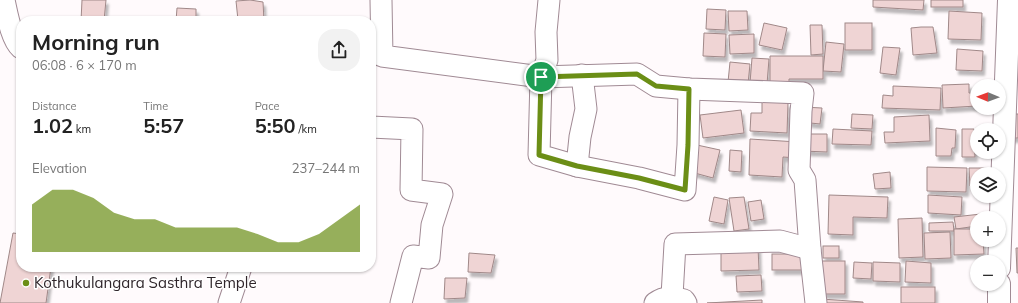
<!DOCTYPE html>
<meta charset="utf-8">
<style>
:root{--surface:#fff;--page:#f2f2f2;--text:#222;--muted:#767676;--accent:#6b8e16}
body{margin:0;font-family:Mulish,sans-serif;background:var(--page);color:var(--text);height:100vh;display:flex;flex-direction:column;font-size:15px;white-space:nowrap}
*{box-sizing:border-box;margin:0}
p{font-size:13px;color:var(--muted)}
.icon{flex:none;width:22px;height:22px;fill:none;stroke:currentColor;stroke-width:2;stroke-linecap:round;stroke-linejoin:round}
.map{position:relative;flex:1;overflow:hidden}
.panel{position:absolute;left:16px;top:16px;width:360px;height:256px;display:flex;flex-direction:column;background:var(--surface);border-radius:16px;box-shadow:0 1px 3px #0004}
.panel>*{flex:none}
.needle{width:26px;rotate:271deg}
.buttons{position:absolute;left:970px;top:79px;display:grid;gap:8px}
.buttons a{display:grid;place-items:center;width:36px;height:36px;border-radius:50%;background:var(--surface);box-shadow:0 1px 3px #0004;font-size:20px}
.pin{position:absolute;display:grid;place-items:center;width:34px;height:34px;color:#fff;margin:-17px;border:2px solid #fff;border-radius:50%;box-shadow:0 1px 4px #0007}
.round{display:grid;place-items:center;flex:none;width:42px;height:42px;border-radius:16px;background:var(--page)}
.summary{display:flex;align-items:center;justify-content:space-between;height:68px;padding:0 16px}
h1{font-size:22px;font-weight:700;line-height:30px}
.metrics{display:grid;grid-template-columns:repeat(3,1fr);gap:6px;height:68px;padding:4px 16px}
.metrics div{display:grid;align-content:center}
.metrics b{font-size:20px;font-weight:700}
.metrics small{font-size:11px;font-weight:400}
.metrics p{font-size:11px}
.chart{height:112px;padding:8px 16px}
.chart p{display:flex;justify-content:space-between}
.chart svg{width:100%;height:72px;margin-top:4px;fill:var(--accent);opacity:.7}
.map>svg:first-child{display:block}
</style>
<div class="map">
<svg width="1018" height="303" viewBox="0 0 1018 303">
<defs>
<filter id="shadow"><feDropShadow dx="2.5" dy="4.5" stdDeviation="1" flood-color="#0004"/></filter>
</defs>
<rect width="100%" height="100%" fill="#fffafc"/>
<g fill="#efd4d4" stroke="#a08888" filter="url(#shadow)">
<path d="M82,0h24l-2,21h-23z"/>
<path d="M250,0l13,2 1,19 -26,-1 -2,-19z"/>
<path d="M873,0h51l-1,10 -50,-3z"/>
<rect x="931" y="0" width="32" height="7"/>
<path d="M177,8l19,1v12h-20z"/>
<path d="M707,9l19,1 -1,20 -19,-1z"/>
<path d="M728,11h19l1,19 -19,1z"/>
<path d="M949,11l33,2 -1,27 -33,-1z"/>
<path d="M764,23l23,5 -5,22 -23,-5z"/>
<rect x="845" y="23" width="27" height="27"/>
<path d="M810,25h12l1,29 -12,1z"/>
<path d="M921,27h12l4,26 -24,2 -2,-27z"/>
<path d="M704,33l22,1 -1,23 -22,-1z"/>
<path d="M754,34v19l-24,1 -1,-19z"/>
<path d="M826,42l18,2 -3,28 -18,-1z"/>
<path d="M883,47l17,1 -4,27 -16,-2z"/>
<path d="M957,49l26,2 -1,20 -26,-1z"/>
<path d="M770,56h53v23h-34v8h-19z"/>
<path d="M752,58l17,1 -2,25 -17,-1z"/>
<path d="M730,62l20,2 -2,20 -20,-2z"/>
<path d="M969,84v9h8v13l-34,2 -1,-23z"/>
<path d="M893,86l48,2 -1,22 -58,-2 1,-13 10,1z"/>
<path d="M762,101l26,2 -1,30 -37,-2 1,-18h11z"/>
<path d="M803,107l19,1 -2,16 -19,-2z"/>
<path d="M741,110l3,23 -41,5 -3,-23z"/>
<path d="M852,114l21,1 -1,14 -21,-1z"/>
<rect x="1011" y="114" width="7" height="24"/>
<path d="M929,115l1,26 -45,2 -1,-11h10v-15z"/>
<path d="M936,128l20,2 -1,18h-3l-1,8h-15z"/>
<path d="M833,129l39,2 -1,14 -39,-1z"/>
<path d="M962,129h12l1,28h-13z"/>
<path d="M803,134h24v18l-25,-1z"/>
<path d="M750,139l48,3 -1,16 -14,-1 -1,20 -33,-2z"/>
<path d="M697,145l23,5 -7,28 -22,-6z"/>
<path d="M730,150l12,1 -1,21 -12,-1z"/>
<path d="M927,167l40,1 -1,24 -39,-1z"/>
<path d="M969,168h19v6h-11v12h-7z"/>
<path d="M890,172l1,16 -16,1 -2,-15z"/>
<path d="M829,195l59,2 -1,21 -34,-1v18l-25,-1z"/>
<path d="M928,195l34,2 -1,18 -33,-2z"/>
<path d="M714,197l14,3 -4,24 -15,-3z"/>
<path d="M744,197l5,32 -15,2 -5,-33z"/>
<path d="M761,200l3,19 -13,2 -3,-19z"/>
<path d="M981,214l1,4h-5v8l-21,3 -2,-12z"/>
<path d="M922,218l1,39 -24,1 -1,-39z"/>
<path d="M953,222l1,9h-25v-8z"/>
<path d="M954,229h23v11h6l1,14 -30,1z"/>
<path d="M950,232l1,26 -26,1 -1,-26z"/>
<path d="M13,233l8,1v33h30l-5,36h-46z"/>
<rect x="823" y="246" width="16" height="12"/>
<path d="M721,247h37l1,23 -38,1z"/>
<path d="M1016,248h2v25h-1z"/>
<path d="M469,253l26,2 -4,18 -23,-1z"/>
<rect x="772" y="254" width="30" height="16"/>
<rect x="820" y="261" width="25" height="33"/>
<path d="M906,261l25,2v20l-26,-1z"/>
<path d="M854,262l18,1 -1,16 -18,-1z"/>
<path d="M873,262l27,1v19l-27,-1z"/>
<path d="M761,275l1,16 -25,1 -1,-16z"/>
<path d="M445,278h22l-2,20 -21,1z"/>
<rect x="901" y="287" width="34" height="16"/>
<path d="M822,299l41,3v1h-41z"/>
<path d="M762,300v3h-55z"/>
</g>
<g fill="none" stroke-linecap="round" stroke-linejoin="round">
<g stroke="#a08a94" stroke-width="23">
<g id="street">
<path d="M4,0c3,13 7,39 17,48"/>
<path d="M381,0l1,56 159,21 96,-3 19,12 33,3 114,4 -2,18 -2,59 6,10 5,69 6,54"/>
<path d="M549,0l-3,32 1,28 -6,17 -2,78 38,11 62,12 46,12 3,-45 1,-56"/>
<path d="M371,127l41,2 -1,61 31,4 -10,31 -3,33 -16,-2 -12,47"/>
<path d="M577,166l3,-29 6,-28 -4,-34"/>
<path d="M672,296l3,-52 105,-3 30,8"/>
<path d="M229,303l12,-36"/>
<path d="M655,303c10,-7 18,-6 29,-3l2,3"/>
</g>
</g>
<g stroke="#a08a94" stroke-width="24">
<g id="secondary">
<path d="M999,268l10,-268"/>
<path d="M999,284v19"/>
</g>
</g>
<use href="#street" stroke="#fff" stroke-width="21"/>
<use href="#secondary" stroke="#fff" stroke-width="22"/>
</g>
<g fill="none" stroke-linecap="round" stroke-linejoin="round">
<g stroke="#fff" stroke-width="8">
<path id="route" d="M637,74l19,12 33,3 -1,56 -3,45 -46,-12 -62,-12 -38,-11 2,-78z"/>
</g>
<use href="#route" stroke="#6b8e16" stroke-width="5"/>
</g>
<circle fill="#6b8e16" stroke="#fff" stroke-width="1.5" cx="26" cy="283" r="4"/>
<g text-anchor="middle" stroke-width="3" stroke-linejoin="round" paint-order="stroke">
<g font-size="15" fill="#2f262b" stroke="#fff" text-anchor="start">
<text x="34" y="288">Kothukulangara Sasthra Temple</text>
</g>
</g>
</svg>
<div class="buttons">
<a><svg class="needle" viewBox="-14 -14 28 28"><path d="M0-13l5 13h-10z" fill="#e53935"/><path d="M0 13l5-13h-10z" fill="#767676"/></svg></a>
<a><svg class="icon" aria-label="locate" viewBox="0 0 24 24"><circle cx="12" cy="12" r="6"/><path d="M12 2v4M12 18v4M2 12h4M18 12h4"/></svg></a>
<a><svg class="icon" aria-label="layers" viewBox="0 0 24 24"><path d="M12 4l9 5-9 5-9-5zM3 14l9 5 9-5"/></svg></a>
<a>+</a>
<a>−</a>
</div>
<div class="pin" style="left:541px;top:77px;background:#1e9e55"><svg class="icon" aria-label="arrive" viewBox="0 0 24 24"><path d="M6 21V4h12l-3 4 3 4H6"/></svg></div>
<section class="panel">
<div class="summary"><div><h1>Morning run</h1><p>06:08 · 6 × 170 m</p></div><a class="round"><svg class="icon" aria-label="share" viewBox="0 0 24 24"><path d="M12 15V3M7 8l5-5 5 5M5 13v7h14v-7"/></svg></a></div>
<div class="metrics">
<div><p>Distance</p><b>1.02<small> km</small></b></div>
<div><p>Time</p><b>5:57</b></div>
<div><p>Pace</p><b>5:50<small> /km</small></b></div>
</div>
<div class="chart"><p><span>Elevation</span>237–244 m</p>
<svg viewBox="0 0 160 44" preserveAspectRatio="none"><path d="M0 44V15L10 6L20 6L30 11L40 20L50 24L60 24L70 29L80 29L90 29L100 29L110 33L120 38L130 38L140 33L150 24L160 15V44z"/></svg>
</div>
</section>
</div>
